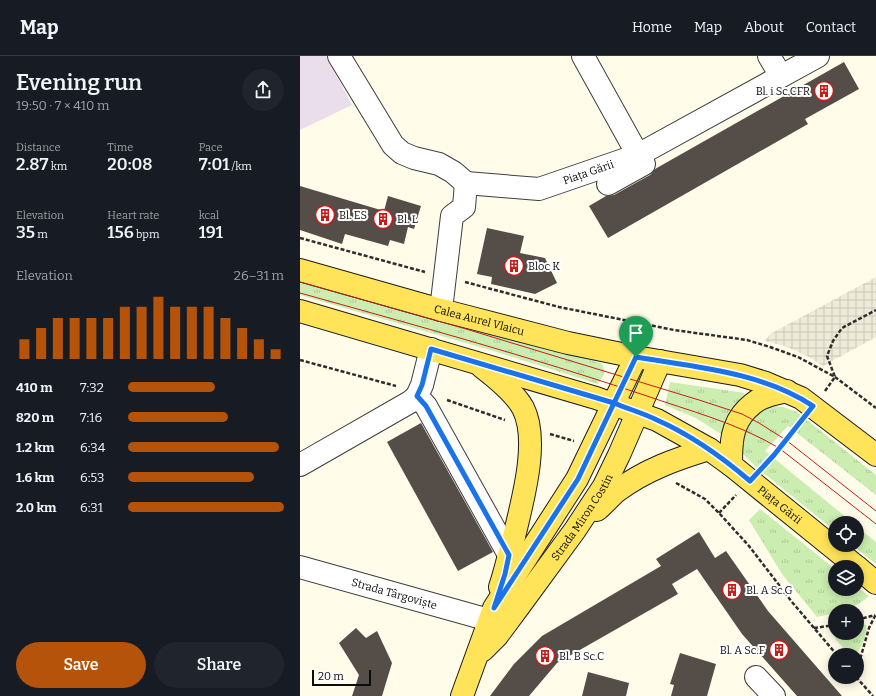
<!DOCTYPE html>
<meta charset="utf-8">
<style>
:root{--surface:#171b24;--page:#20242c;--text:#f1f3f6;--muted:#9ea1a6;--line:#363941;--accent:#b45309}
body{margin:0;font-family:Bitter,serif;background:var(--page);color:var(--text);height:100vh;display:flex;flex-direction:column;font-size:15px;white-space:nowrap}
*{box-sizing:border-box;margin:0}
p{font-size:13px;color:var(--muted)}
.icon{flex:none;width:22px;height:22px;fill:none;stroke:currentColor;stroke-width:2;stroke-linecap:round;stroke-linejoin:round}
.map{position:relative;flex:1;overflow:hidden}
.drawer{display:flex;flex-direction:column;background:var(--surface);width:300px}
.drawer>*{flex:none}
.buttons{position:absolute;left:528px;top:460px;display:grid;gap:8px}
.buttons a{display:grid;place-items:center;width:36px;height:36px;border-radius:50%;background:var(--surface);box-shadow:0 2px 10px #0003;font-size:20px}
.scale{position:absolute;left:12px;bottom:10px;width:59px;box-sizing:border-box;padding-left:4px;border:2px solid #0b0b0b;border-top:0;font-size:11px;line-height:14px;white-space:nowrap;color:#0b0b0b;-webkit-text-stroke:3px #fff;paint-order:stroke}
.pin{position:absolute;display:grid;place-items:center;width:34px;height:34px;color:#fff;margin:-41px -17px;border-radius:50% 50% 50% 0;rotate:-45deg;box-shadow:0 0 4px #0007}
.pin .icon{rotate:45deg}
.round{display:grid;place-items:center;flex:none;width:42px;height:42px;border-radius:21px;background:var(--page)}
.head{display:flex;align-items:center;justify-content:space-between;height:68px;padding:0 16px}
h1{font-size:22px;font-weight:600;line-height:30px}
.stats{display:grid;grid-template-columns:repeat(3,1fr);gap:6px;height:68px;padding:4px 16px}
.stats div{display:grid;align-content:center}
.stats b{font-size:17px;font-weight:600}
.stats small{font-size:11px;font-weight:400}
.stats p{font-size:11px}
.chart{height:112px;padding:8px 16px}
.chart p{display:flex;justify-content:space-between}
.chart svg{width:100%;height:72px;margin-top:4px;stroke:var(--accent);stroke-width:6}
.primary-button{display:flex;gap:8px;margin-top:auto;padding:8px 16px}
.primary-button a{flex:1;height:46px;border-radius:24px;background:var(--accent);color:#fff;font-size:16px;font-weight:600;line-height:46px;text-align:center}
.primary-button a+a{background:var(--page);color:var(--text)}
ul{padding:0 16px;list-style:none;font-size:13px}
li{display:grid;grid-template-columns:64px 48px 1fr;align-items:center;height:30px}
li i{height:10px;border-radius:5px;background:var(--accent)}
header{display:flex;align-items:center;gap:24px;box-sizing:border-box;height:56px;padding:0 20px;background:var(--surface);border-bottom:1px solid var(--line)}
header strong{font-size:19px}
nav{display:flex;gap:22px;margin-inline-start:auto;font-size:14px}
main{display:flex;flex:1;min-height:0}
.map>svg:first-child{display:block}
</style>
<header>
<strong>Map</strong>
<nav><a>Home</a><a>Map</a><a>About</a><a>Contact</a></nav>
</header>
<main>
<section class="drawer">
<div class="head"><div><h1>Evening run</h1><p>19:50 · 7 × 410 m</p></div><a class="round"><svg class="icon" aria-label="share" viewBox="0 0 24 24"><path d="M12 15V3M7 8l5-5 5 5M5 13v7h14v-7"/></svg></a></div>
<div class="stats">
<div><p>Distance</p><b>2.87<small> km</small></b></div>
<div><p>Time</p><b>20:08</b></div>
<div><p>Pace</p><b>7:01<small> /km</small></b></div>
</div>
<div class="stats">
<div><p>Elevation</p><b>35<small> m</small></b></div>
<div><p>Heart rate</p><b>156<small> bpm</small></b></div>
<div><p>kcal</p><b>191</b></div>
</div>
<div class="chart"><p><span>Elevation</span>26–31 m</p>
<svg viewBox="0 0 160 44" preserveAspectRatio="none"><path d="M5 44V32M15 44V25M25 44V19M35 44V19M45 44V19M55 44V19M65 44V12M75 44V12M85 44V6M95 44V12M105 44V12M115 44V12M125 44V19M135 44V25M145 44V32M155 44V38"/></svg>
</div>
<ul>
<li><b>410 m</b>7:32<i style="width:56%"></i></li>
<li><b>820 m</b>7:16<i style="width:64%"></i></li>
<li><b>1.2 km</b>6:34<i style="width:97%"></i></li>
<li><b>1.6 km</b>6:53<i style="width:81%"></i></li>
<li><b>2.0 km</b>6:31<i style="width:100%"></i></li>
</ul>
<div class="primary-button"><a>Save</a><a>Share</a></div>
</section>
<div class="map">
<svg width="576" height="640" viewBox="0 0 576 640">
<defs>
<pattern id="grass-tufts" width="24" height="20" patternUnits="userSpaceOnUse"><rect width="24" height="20" fill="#cbedb0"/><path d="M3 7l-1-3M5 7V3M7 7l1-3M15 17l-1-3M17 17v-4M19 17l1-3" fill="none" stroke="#adca96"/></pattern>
<pattern id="plaza-grid" width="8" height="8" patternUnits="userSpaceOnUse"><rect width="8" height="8" fill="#efebd9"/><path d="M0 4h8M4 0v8" fill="none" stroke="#ccc8b9"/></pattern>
</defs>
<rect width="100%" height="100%" fill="#fffcea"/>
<path fill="#ebdeec" d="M0,0h26l26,49 -52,25z"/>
<g fill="url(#grass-tufts)">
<path d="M0,220l301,87c6,9 3,12 -3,21l-98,-31 -200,-58z"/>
<path d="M370,326l75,11 -10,15 -8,30 -31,-20 -31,-13z"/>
<path d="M472,350l11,1 14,5 79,63v20l-88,-69 -23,25 88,72h-18v8l-79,-64 -13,-13 -2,-17 5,-13 15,-16z"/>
<path d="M460,453l75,60v20h22v-2l12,9c-10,9 -21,15 -34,15v2l-18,4 -35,-43 -33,-54z"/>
<path d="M557,471l19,15v22l-24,-19h5z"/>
<path d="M562,568l4,1c2,8 -5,23 -10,30h-6l-14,-15 -3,-6 2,-3v2h22v-8z"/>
</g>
<path fill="url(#plaza-grid)" d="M576,221v60l-53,29 -16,-10 -20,-9 -22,-6 5,-7z"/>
<g fill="#554d47">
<path d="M544,6l15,27 -54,30 3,5 -200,114 -19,-32 17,-10 8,-1 36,-20 5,-6z"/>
<path d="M0,130l84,25 4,-15 33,10 -7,23 -6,-2 -4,17 -14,-4 -2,6 -43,-12 -3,10 -42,-14z"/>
<path d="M187,172l37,8 -4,17 25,5 12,25 -22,11 -44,-10 1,-7 -15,-3z"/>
<path d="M121,367l72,129 -35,19 -71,-129z"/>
<path d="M399,476l16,26 11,-7 42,60 74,85h-45l-55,-62 -45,-65 -25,15 6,10 -121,69 -28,33h-39l24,-32 28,-28 119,-70 -5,-7z"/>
<path d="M56,572l10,10 11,-7 15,32 -10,33h-30l7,-21 -20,-32z"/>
<path d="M380,597l36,11 -9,32h-36l3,-11 -4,-1z"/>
<path d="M288,616l41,11 -3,13h-44z"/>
</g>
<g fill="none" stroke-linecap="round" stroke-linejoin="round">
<g stroke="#3e3e3e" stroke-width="24">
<g id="minor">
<path d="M39,0l54,89 9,8 12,5 25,6 14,8 13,11"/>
<path d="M283,0l55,99"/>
<path d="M469,0l12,20"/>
<path d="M308,128l36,-20"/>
<path id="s1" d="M141,254l11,-94 12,-9 2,-24 73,6 99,-34 180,-99"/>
<path d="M117,340l9,10 83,149"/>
<path d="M0,409l110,-63 7,-6 5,-11 9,-36"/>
<path id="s2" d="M0,511l189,53"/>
<path d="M456,621l18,19"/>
</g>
</g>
<g stroke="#1c1c1c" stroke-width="24">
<g id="major">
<path id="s3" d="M0,214l141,40 127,33 68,14 104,18 26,8 35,15 75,57"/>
<path id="s4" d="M0,255l296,87 61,22 52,29 22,16 126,102"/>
<path d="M182,311c13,10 33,26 41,41 17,33 -1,94 -9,129 -5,16 -8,33 -14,50"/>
<path d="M431,409c0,-21 0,-40 16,-56 5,-5 11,-10 18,-12 7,-3 15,-4 22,-6"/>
<path d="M297,454c7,-6 13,-13 20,-19 28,-21 59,-32 92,-42"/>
<path d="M557,511l19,16"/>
<path id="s5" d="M183,594l14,-14 23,-31 55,-75 29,-44 15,-31 41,-94"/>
<path d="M162,640l32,-88 83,-129 59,-122"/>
</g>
</g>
<g stroke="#2d2d2d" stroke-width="2.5" stroke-dasharray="4 2" stroke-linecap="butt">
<path d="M0,182l125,34"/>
<path d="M165,226l94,25 115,23 73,10 23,7 28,10 37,20 41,31"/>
<path d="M0,304l96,26"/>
<path d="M525,335l10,-14 -8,-21 6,-15 9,-13 34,-18"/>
<path d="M147,344l58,20"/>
<path d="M250,378l24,7"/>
<path d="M464,409l35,-42"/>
<path d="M376,427l29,16 14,14 30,33 43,56 45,53"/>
<path d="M419,457l17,-18"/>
<path d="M557,564l18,-5"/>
<path d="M514,572l21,-3"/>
<path d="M557,614l12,-42 7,-14"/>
<path d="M556,621l17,19"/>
</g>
<use href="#minor" stroke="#fff" stroke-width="22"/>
<use href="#major" stroke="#ffe45a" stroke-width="22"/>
<g stroke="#c71d18" stroke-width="1">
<path d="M0,226l166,47 233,71 43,14 17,9 27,17 90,71"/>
<path d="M0,237c115,32 231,64 344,102 46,16 93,28 135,53l97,76"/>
</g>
</g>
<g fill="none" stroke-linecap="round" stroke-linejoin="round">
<g stroke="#fff" stroke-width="8">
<path id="route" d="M336,301l-22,46 -183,-54 -9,36 -5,11 9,10 83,149 -4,19 -11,34 84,-129 36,-76c14,6 29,10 43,17 34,15 65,37 93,61l24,-26 39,-49c-51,-34 -118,-39 -177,-49"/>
</g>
<use href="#route" stroke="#1a73e8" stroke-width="5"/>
</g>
<defs>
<g id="building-ring" transform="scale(1)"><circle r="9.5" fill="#fff" stroke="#c71d18" stroke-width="1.5"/><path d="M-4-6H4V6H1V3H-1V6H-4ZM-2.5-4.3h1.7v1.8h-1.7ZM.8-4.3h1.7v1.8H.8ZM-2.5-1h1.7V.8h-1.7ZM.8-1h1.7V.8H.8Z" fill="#c71d18"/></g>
</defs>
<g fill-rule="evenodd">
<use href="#building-ring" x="524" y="35"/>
<use href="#building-ring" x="25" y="159"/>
<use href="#building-ring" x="83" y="163"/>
<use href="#building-ring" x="214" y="210"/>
<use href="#building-ring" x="432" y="534"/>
<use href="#building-ring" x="479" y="594"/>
<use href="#building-ring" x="245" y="600"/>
</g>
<g text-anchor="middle" stroke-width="4" stroke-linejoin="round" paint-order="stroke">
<g font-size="11" fill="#0b0b0b" stroke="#fff" text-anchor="start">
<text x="510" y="39" text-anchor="end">Bl. i Sc.CFR</text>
<text x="39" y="163">Bl. ES</text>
<text x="97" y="167">Bl. L</text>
<text x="228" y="214">Bloc K</text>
<text x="446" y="538">Bl. A Sc.G</text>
<text x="465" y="598" text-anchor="end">Bl. A Sc.F</text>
<text x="259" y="604">Bl. B Sc.C</text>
</g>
<g font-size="11" fill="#0b0b0b" stroke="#fff">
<text dy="4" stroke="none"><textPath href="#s1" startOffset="259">Piața Gării</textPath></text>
<text dy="4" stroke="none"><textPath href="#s3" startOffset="186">Calea Aurel Vlaicu</textPath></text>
<text dy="4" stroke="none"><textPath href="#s4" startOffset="523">Piața Gării</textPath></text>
<text dy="4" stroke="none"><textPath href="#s5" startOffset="166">Strada Miron Costin</textPath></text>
<text dy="4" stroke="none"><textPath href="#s2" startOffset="98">Strada Târgoviște</textPath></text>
</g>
</g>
</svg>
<div class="buttons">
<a><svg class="icon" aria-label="locate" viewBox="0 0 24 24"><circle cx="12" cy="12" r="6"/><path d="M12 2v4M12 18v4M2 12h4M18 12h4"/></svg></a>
<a><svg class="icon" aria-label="layers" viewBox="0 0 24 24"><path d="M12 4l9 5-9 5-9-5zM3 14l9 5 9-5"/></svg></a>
<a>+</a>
<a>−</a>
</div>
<div class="scale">20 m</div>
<div class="pin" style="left:336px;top:301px;background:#1e9e55"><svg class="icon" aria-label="arrive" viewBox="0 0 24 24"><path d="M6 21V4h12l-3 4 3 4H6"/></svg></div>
</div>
</main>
